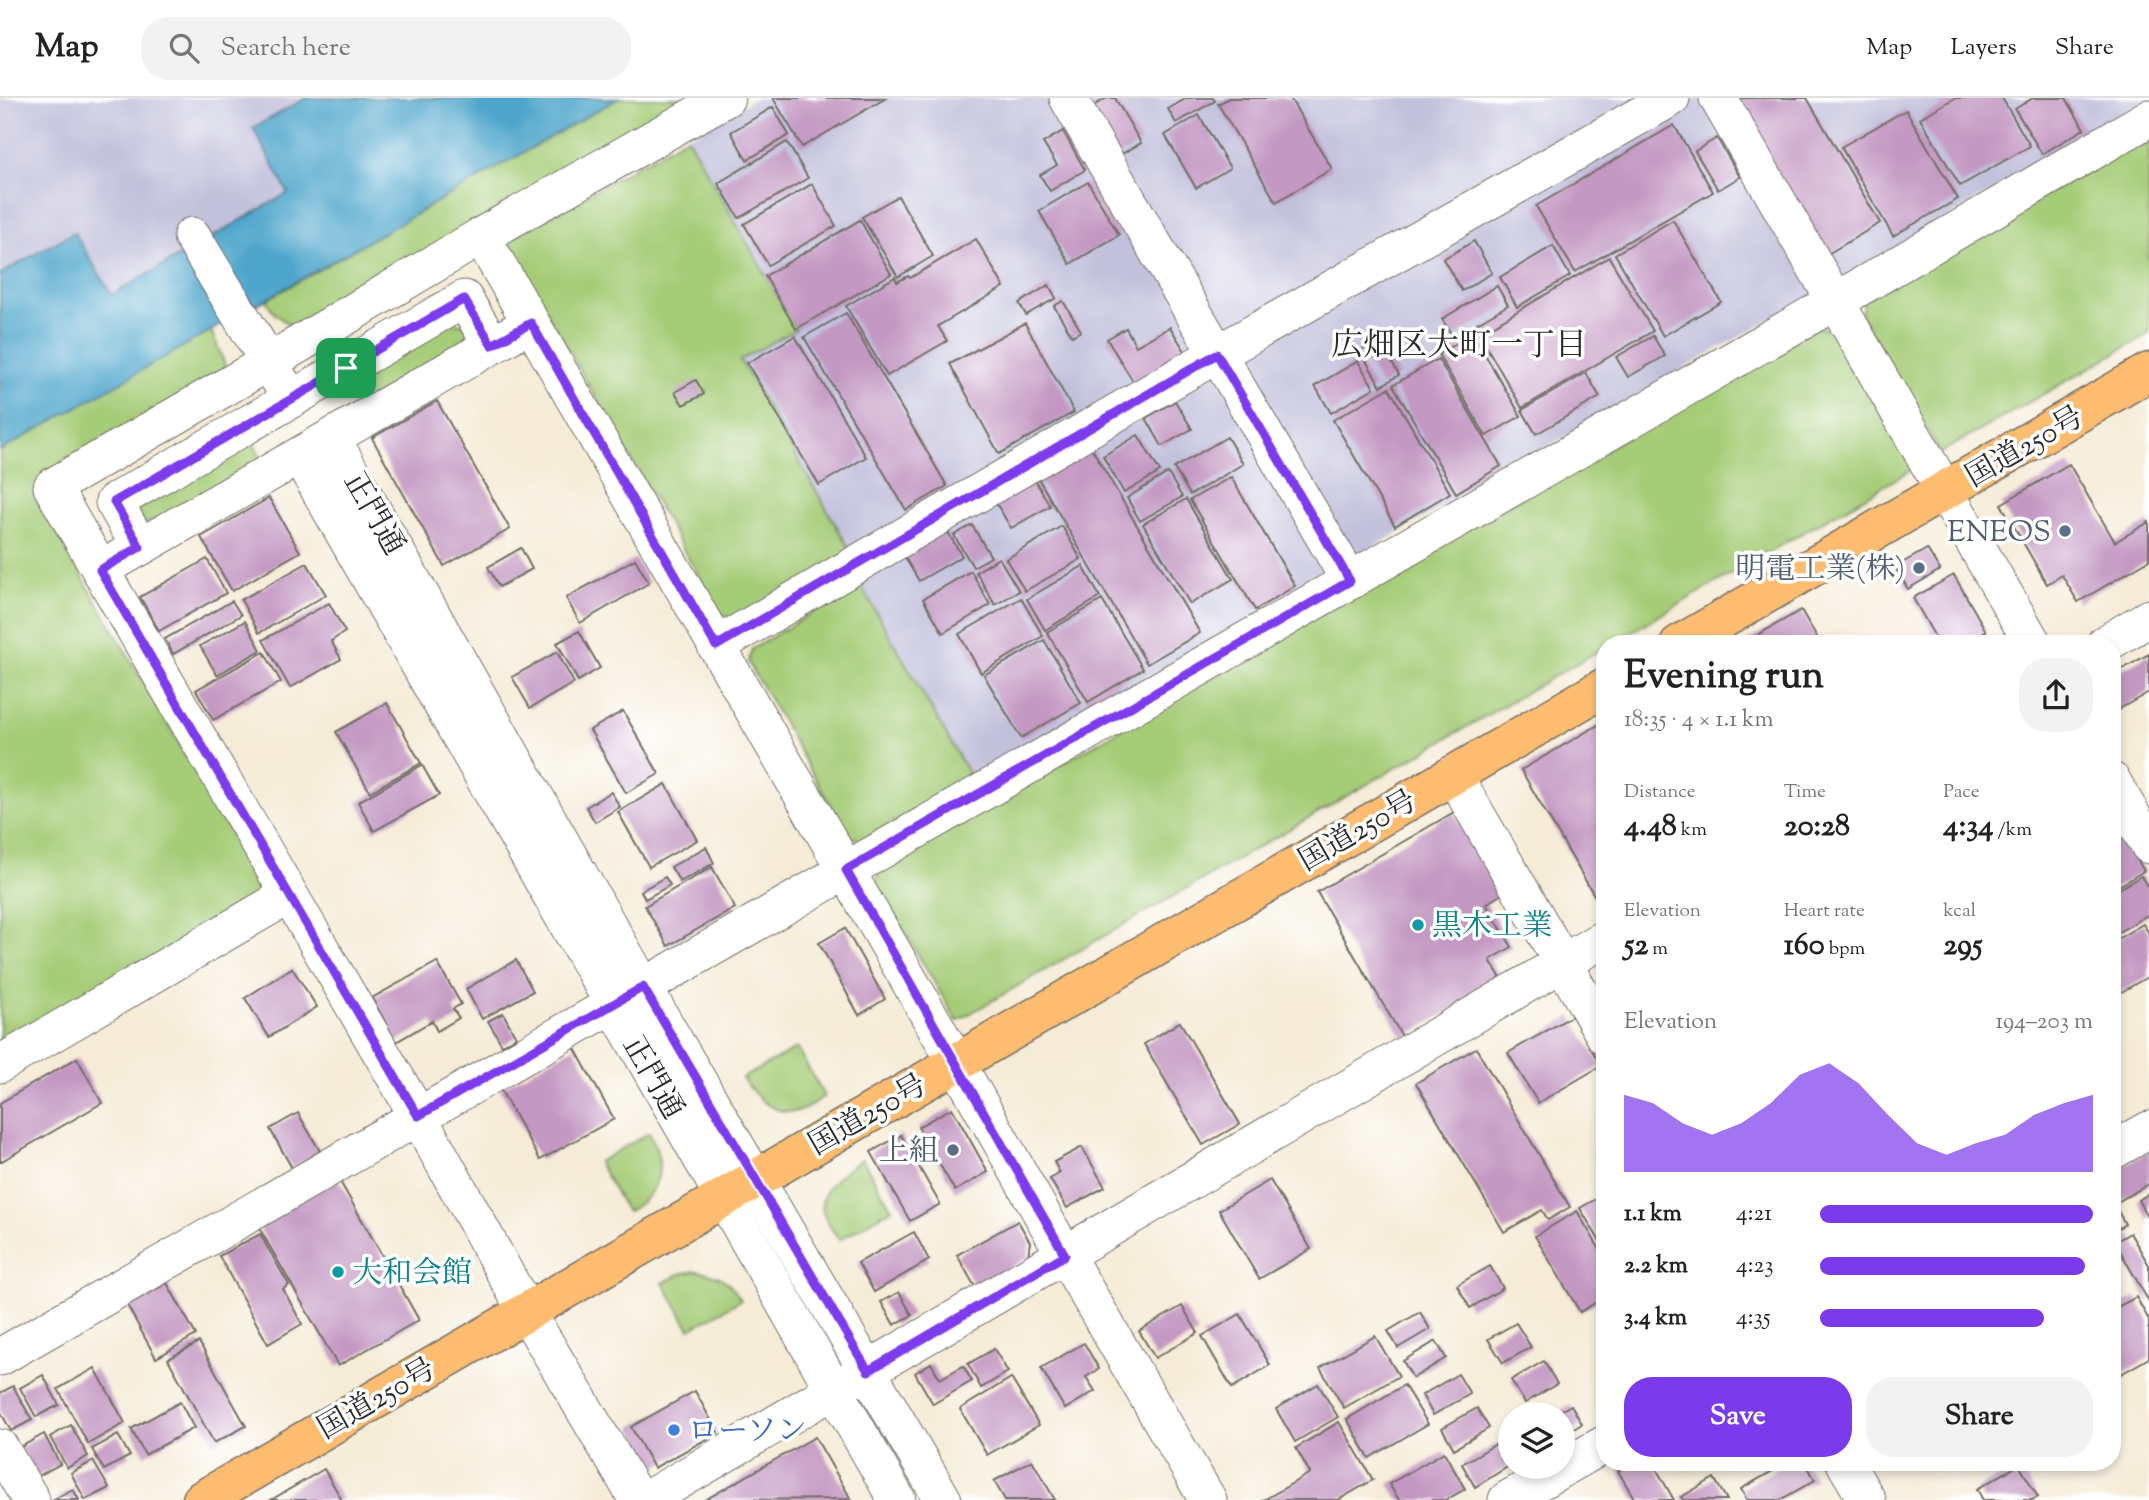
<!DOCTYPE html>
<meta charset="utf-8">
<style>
:root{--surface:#fff;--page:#f2f2f2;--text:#222;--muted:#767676;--line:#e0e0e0;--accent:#7c3aed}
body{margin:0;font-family:"Sorts Mill Goudy","Noto Serif JP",serif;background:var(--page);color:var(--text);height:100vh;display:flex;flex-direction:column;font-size:26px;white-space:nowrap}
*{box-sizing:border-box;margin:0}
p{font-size:23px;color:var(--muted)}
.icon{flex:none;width:38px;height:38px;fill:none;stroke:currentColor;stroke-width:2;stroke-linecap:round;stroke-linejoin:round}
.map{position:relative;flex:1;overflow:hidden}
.drawer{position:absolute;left:1596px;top:537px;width:525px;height:836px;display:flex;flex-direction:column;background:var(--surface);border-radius:28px;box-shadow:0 4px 10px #0003}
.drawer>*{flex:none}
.fabs{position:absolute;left:1498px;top:1304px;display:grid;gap:14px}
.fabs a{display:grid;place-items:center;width:77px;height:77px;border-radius:50%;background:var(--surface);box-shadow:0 4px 10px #0003;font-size:35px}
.pin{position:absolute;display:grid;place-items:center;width:60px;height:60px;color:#fff;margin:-30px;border-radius:14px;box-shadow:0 4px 10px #0006}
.round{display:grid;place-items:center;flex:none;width:74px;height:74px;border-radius:28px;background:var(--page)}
.overview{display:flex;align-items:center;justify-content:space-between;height:119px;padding:0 28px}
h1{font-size:38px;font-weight:700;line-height:52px}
.stats{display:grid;grid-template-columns:repeat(3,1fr);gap:10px;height:119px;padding:7px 28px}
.stats div{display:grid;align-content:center}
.stats b{font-size:30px;font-weight:700}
.stats small{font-size:19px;font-weight:400}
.stats p{font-size:19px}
.chart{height:196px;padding:14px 28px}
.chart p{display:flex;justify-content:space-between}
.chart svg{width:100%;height:126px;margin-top:7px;fill:var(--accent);opacity:.7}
.primary-button{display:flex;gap:14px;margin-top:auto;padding:14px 28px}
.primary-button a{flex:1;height:80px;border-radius:28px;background:var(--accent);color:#fff;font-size:28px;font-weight:700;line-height:80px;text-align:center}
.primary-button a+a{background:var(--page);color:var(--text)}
ul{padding:0 28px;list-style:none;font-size:23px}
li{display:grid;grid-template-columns:112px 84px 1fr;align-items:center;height:52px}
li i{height:18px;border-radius:9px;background:var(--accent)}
header{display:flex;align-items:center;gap:42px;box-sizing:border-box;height:98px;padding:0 35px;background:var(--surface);border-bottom:2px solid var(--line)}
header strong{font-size:33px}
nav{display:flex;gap:38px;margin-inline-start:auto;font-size:24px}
.search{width:490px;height:63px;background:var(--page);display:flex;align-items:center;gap:18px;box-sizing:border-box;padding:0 24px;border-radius:28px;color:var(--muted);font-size:26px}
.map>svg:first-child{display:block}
</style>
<header>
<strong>Map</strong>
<div class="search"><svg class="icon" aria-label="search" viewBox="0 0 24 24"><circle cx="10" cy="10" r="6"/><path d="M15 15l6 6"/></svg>Search here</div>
<nav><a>Map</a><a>Layers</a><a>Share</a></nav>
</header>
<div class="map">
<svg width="2149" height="1402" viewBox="0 0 2149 1402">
<rect width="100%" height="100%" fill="#fff"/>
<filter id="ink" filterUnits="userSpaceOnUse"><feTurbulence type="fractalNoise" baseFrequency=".0143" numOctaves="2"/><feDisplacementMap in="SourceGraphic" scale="14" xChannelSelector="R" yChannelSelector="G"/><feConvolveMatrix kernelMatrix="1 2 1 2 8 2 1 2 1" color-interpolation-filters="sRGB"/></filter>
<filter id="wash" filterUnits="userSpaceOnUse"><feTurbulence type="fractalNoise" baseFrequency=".00686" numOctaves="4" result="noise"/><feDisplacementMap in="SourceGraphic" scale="28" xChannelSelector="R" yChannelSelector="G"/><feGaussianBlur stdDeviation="1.57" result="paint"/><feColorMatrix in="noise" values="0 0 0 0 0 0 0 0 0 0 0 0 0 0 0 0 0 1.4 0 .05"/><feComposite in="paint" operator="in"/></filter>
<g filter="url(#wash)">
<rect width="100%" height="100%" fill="#f5ebd6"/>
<g fill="#c2c1dc">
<path d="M0,0h305l-52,30 35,65 -177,102 -37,-63 -74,42z"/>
<path d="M755,0h1394v3l-1178,677 -111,-194 9,-6 -17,-25 -112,-193 55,-31 -108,-192z"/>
</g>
<g fill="#a5cc77" stroke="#687c51" stroke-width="2">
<path d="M619,0h91l-409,236 -27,-21 -8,-13z"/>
<path d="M2149,37v199l-209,119 -79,-138 3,-15z"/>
<path d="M687,39l109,192 -56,31 112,193 -115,67 -16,-5 -215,-373z"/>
<path d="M444,225l20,1 7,14 -110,74 -18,-32z"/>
<path d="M1817,229l16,3 80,139 -303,175h-5v3l-648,374 -81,-138 5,-15z"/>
<path d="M211,232l18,45 -178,104 -16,16 224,387 -4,18 -255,147v-596z"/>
<path d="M248,336l18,33 -121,57 -10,-13z"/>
<path d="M860,486l111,194 -108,62 -14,-3 -101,-175 4,-13z"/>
<path d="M797,950l27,48c-7,5 -17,14 -25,15 -27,5 -43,-14 -57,-33z"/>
<path d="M649,1035c19,33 11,61 -22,79l-29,-50z"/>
<path d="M862,1061l30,50 -53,31c-5,-8 -11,-16 -15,-25 -10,-24 20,-45 38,-56z"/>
<path d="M695,1173c23,2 34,9 46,29l-51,29 -27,-46 17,-9z"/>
</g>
<path fill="#4ea5cb" stroke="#3c687b" stroke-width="2" d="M306,0h313l-619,353v-177l74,-42 38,63 176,-102 -35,-65z"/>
<g id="blocks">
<g fill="#c398c2">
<path d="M773,0h113l-84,49z"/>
<path d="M1107,0h8l26,45 -25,14 -28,-48z"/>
<path d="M1187,0h26l2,3 -39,22 -8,-14z"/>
<path d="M1229,0h61l42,71 -56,33 -58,-98z"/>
<path d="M1734,0h73l73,125 -54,32z"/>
<path d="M1955,0h47l28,48 -70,40 -40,-68z"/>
<path d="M2033,0h33l18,31 -42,25 -27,-45z"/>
<path d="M773,9l16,28 -42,25 -16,-28z"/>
<path d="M1906,12l52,89 -65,37 -52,-89z"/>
<path d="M1199,17l31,53 -34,20 -31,-53z"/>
<path d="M1674,27l39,67 -138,80 -39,-66z"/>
<path d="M1063,33l22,39 -35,21 -10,-16 17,-10 -14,-22z"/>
<path d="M1717,40l23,39 -22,13 -23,-39z"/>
<path d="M787,44l21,36 -69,40 -21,-35z"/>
<path d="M1088,84l31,53 -49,29 -31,-53z"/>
<path d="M812,86l24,42 -68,39 -24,-41z"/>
<path d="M898,98l35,60 -35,21 -36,-60z"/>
<path d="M860,122l31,54 -95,55 -31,-53z"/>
<path d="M1673,122l48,82 -58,34 -48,-82z"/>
<path d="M976,141l28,48 -66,39 9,15 -60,35 -41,-70 49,-29 2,5 11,-6 2,2z"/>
<path d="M1474,143l18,32 -30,18 -19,-32z"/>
<path d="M1553,148l17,30 -53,31 -17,-30z"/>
<path d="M1609,159l44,74 -131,77 -43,-74z"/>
<path d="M1049,187l7,13 -30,17 -7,-12z"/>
<path d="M1497,188l11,19 -55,32 -11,-18z"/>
<path d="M1063,203l18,30 -9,5 -18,-30z"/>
<path d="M846,215l101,173 -41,24 -102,-173z"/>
<path d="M1025,225l49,89 -75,42 -49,-90z"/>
<path d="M1170,229l16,26 -52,30 -27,-44 19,-11 10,18z"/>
<path d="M1473,236l48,82 -35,20 -48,-82z"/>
<path d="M795,238l71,121 -47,28 -72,-122z"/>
<path d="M1653,238l12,20 -37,21 -12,-20z"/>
<path d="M1379,242l20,35 -18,11 -21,-35z"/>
<path d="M1438,261l63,107 -45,27 -63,-108z"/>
<path d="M1358,263l16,27 -43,25 -16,-27z"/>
<path d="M1586,275l14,24 -64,37 -14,-24z"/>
<path d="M696,282l8,14 -21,11 -8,-13z"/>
<path d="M1389,290l61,105 -55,33 -62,-106z"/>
<path d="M437,303l73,128 -66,37 -72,-128z"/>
<path d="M1175,303l17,28 -30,17 -16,-28z"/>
<path d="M1138,337l22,37 -36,21 -21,-37z"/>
<path d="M1227,339l16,27 -53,31 -16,-27z"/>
<path d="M1091,349l109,186 -53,31 -109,-186z"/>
<path d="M2069,366l46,78 34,-20v38l-71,42 -16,-27 -15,9 -46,-80z"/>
<path d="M1168,375l14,24 -42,24 -13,-23z"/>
<path d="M1231,379l64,109 -40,24 -65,-110z"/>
<path d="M1035,382l15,26 -39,22 -15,-25z"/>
<path d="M269,400l31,54 -68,39 -31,-54z"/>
<path d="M1186,401l47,80 -43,25 -47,-80z"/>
<path d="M972,427l19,32 -18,10 -19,-32z"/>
<path d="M1062,428l19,33 -56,32 -19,-32z"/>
<path d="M947,433l15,25 -43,25 -15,-25z"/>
<path d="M521,450l11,21 -33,18 -11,-20z"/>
<path d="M1927,451l13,21 -32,19 -13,-22z"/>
<path d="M999,460l20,33 -24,14 -19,-33z"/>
<path d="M207,461l19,34 -67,38 -19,-34z"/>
<path d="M635,461l14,24 -69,40 -14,-25z"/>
<path d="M307,465l19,32 -67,38 -18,-33z"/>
<path d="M1083,468l17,31 -55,33 -18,-31z"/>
<path d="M971,473l19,34 -47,28 -20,-34z"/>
<path d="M1954,477l32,56 -24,13h-23l-26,-46z"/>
<path d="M1021,500l22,38 -62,37 -22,-39z"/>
<path d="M1102,502l41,69 -55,33 -41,-70z"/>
<path d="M232,503l9,14 -68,39 -8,-15z"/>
<path d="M329,505l16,29 -14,9 10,18 -51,29 -27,-48z"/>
<path d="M1801,512l20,34h-79z"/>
<path d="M245,523l16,29 -44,25 -17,-29z"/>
<path d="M579,533l21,37 -22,13 -21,-38z"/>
<path d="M1044,542l37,63 -60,35 -37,-63z"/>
<path d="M264,554l17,30 -68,38 -17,-30z"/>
<path d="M557,554l17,31 -44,25 -18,-31z"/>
<path d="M2149,556v38l-33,19 -4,-7v-29z"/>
<path d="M387,605l34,60 -51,29 -34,-60z"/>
<path d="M623,613l36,63 -33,19 -36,-63z"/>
<path d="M1605,623v193l-84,-144z"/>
<path d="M422,667l17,30 -65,36 -16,-29z"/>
<path d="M666,686l31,56 -48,27 -31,-55z"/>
<path d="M611,694l9,15 -25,15 -9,-15z"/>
<path d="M1454,714l48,82 -16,10 26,43 -22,13 12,20 -99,58 -86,-146z"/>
<path d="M2122,736l22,37 -32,19v-50z"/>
<path d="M706,749l8,16 -34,19 -9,-15z"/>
<path d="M712,769l23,41 -67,38 -23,-40z"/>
<path d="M2141,778l8,13v25l-37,22v-43z"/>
<path d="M665,779l5,8 -25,14 -4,-8z"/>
<path d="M2143,826l6,9v43l-31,18 -6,-10v-42z"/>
<path d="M845,830l40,71 -26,16 -40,-72z"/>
<path d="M516,862l17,31 -51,28 -16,-30z"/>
<path d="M437,864l24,42 -8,5 6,9 -22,13 -5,-10 -36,21 -24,-44z"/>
<path d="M292,870l25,39 -48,30 -24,-39z"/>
<path d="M1605,882v21l-9,-16z"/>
<path d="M503,915l13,24 -14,8 -14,-24z"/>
<path d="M1572,918l29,50 -63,37 -30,-50z"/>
<path d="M1180,924l60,102 -37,21 -59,-101z"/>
<path d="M574,949l40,72 -74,41 -40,-71z"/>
<path d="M1476,950l94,159 -22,13 -6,-10 -38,22 -88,-149z"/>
<path d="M77,960l25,45 -102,59v-59z"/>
<path d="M952,1010l36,64 -33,19 -37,-64z"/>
<path d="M298,1015l22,38 -28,17 -22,-39z"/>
<path d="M901,1037l39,69 -30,17 -39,-69z"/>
<path d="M1082,1049l23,40 -38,21 -17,-29 10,-6 -6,-11z"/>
<path d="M2149,1053v33l-35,20 11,20 -13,8v-60z"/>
<path d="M338,1080l81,142 -81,46 -81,-142z"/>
<path d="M1270,1082l41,69 -52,30 -40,-69z"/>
<path d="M1605,1096v56l-25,-42z"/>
<path d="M2149,1096v26l-11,-20z"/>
<path d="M1577,1113l28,47v39l-25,15 -45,-76z"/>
<path d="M1018,1123l12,21 -2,15 -53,30 -18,-32z"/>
<path d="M914,1134l15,28 -55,32 -16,-29z"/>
<path d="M2130,1135l19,32v37l-34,-60z"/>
<path d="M260,1136l29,51 -6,4 19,35 -34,20 -49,-88z"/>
<path d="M1490,1168l13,22 -33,20 -13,-23z"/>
<path d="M167,1185l29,52 -40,23 -29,-53z"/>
<path d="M899,1194l13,23 -18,10 -13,-23z"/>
<path d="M2136,1199l13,23v38l-37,21v-69z"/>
<path d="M1182,1208l16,27 -43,25 -16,-27z"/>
<path d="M1420,1214l10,17 -32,19 -10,-17z"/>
<path d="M1240,1216l30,51 -38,23 -30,-52z"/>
<path d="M1516,1225l15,24 -28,16 -15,-24z"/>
<path d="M1375,1238l24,40 -55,32 -24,-40z"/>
<path d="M1436,1243l10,17 -33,20 -10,-17z"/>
<path d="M199,1244l47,84 -32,17 -46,-84z"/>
<path d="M1084,1245l15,26 -13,8 9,14 -30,18 -24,-41z"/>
<path d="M994,1251l14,23 -27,16 -13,-24z"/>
<path d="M1544,1263l13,23 -32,19 -14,-23z"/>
<path d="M931,1265l9,16 23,-13 9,15 -39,23 -18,-31z"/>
<path d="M95,1270l30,55 -37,21 -30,-55z"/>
<path d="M1458,1276l12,20 -37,21 -11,-20z"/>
<path d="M43,1277l16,30 -23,12 -16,-29z"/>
<path d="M1011,1280l28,47 -52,30 -27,-46z"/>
<path d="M1318,1286l20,33 -43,25 -19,-33z"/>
<path d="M1404,1287l24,39 -59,34 -22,-39z"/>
<path d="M13,1288l19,34 -21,11 -11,-20v-18z"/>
<path d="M695,1293l23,42 -64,35 -23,-41z"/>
<path d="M180,1304l14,26 -49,27 -14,-26z"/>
<path d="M1571,1307l11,19 -19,11v-21h-8z"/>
<path d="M1477,1310l12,20 -35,21 -12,-21z"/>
<path d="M1339,1324l34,58 -35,20h-74l46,-27 -14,-25z"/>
<path d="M71,1327l17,31 -21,12 -17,-31z"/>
<path d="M44,1336l16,30 -25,14 -16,-30z"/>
<path d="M118,1337l12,21 -26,14 -12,-21z"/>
<path d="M815,1339l36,62 -146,1z"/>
<path d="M1496,1346l13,22 -34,21 -13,-23z"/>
<path d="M1444,1354l21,37 -19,11h-47l-10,-16z"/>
<path d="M1032,1362l23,40h-50l-11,-19z"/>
<path d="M93,1363l16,27 -24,12 -14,-27z"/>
<path d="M1633,1365h20l21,37h-39l-17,-29z"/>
<path d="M1787,1365h19l9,17 -35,20h-33l-6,-11z"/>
<path d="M2019,1367l19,32 -6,3h-49l-6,-11z"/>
<path d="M324,1371l18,31h-71z"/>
<path d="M1714,1380l13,22h-44l-2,-3z"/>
<path d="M73,1391l6,11h-26z"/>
</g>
</g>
</g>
<g filter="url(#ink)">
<use href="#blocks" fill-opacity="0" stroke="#726e67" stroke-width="2"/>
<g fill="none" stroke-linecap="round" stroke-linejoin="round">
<g stroke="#726e67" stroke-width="39">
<g id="minor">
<path d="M1068,0l282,483"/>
<path d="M1718,0l315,546"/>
<path d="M192,138l90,148"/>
<path d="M481,138l475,826 109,193 143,245"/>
<path d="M316,348l24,7 303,534 300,513"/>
<path d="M316,348l-8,24 589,1030"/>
<path d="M140,449l-26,-45 350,-203 28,46"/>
<path d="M119,461l393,-225"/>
<path d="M2105,546l44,-26"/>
<path d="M716,548l501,-292 454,-256"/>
<path d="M1453,676l152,262"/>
<path d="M2112,683l37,64"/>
<path d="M0,966l289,-169"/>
<path d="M2112,1053l37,-21"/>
<path d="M0,1259l1836,-1056 313,-183"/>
<path d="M0,1350l31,52"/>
<path d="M1845,1365l22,37"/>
<path d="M638,1402l-112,-189 -108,-195 -366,-629 217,-125 212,-126 245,-138"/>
<path d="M646,1402l959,-562"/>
<path d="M1507,1402l98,-56"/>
</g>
</g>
<g stroke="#726e67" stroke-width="41">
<g id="highway">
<path d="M1680,546l469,-272"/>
<path d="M202,1402l1403,-813"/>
</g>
</g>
<use href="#minor" stroke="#fff" stroke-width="37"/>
<use href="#highway" stroke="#febc70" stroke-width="38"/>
</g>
</g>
<g fill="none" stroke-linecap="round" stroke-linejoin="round" filter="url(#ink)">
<g stroke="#fff" stroke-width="14">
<path id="route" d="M464,201l28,46 39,-22 185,323 501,-292 133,227 -504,289 219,385 -197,116 -225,-384 -225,129 -318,-546 40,-23 -26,-45z"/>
</g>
<use href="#route" stroke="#7c3aed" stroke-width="9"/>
</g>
<g fill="#5c6f8a" stroke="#fff" stroke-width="2.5">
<circle cx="2065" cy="433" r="7"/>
<circle cx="1919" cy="470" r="7"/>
<circle cx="953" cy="1052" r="7"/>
</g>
<g fill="#0f9aa8" stroke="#fff" stroke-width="2.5">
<circle cx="1418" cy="827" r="7"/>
<circle cx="338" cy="1174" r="7"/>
</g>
<circle fill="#3f7fe0" stroke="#fff" stroke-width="2.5" cx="674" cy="1332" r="7"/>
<g text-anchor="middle" stroke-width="7" stroke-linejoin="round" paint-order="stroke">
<g font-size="30" fill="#2b2b2b" stroke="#fff">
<text transform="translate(2024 348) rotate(-30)" y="10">国道250号</text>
<text transform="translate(375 415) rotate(60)" y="10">正門通</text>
<text transform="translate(1357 732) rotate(-30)" y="10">国道250号</text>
<text transform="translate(654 979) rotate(60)" y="10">正門通</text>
<text transform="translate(867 1016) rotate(-30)" y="10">国道250号</text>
<text transform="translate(376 1300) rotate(-30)" y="10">国道250号</text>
</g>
<g font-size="30" fill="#4e5e75" stroke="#fff" text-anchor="end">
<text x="2051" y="443">ENEOS</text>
<text x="1905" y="480">明電工業(株)</text>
<text x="939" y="1062">上組</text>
</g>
<g font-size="30" fill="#0d838f" stroke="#fff" text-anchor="start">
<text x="1432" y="837">黒木工業</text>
<text x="352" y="1184">大和会館</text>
</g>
<g font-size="30" fill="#366cbe" stroke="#fff" text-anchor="start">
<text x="688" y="1342">ローソン</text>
</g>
<g font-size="32" fill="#2b2b2b" stroke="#fff">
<text x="1459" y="257">広畑区大町一丁目</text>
</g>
</g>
</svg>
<div class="fabs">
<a><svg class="icon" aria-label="layers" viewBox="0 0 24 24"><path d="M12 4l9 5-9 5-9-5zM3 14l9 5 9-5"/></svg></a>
</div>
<div class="pin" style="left:346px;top:270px;background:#1e9e55"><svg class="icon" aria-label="arrive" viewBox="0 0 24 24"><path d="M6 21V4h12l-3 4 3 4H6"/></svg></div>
<section class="drawer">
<div class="overview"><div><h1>Evening run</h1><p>18:35 · 4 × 1.1 km</p></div><a class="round"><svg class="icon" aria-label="share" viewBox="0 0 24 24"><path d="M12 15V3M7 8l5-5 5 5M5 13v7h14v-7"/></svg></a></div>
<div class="stats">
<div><p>Distance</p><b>4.48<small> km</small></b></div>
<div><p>Time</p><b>20:28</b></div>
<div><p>Pace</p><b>4:34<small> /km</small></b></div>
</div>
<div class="stats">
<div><p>Elevation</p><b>52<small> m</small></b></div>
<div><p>Heart rate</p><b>160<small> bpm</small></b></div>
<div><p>kcal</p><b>295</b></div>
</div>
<div class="chart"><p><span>Elevation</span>194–203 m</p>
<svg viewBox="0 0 160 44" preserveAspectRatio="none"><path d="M0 44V17L10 20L20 27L30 31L40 27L50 20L60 10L70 6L80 13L90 24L100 34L110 38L120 34L130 31L140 24L150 20L160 17V44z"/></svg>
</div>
<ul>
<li><b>1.1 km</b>4:21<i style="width:100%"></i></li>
<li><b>2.2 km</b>4:23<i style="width:97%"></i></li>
<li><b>3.4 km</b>4:35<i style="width:82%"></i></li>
</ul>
<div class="primary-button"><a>Save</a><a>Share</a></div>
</section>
</div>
